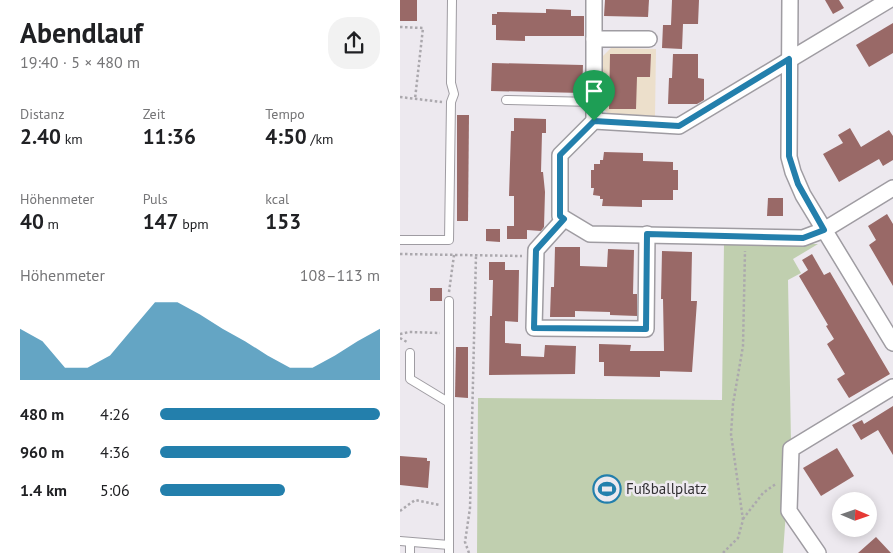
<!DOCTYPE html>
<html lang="de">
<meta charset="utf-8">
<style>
:root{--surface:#fff;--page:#f2f2f2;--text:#202124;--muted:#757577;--accent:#237fac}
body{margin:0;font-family:"PT Sans",sans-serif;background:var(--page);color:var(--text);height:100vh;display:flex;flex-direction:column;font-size:19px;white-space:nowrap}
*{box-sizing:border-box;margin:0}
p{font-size:16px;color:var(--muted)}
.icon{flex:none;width:28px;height:28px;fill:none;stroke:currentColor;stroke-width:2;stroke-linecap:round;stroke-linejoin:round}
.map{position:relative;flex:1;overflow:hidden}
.sheet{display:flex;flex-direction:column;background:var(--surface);width:400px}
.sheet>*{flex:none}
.needle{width:32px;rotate:92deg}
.buttons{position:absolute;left:432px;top:492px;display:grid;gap:10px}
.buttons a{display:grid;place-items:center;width:45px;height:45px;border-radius:50%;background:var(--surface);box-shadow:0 2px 12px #0003;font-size:25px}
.pin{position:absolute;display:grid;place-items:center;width:42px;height:42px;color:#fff;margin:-51px -21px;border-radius:50% 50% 50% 0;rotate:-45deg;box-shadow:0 0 5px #0007}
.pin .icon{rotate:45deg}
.round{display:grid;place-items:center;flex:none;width:52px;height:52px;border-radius:20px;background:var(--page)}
.headline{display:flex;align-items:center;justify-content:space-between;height:85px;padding:0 20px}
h1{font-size:28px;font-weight:600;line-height:38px}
.stats{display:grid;grid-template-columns:repeat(3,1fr);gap:8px;height:85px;padding:5px 20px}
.stats div{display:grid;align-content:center}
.stats b{font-size:21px;font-weight:600}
.stats small{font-size:14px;font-weight:400}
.stats p{font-size:14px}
.chart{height:140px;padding:10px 20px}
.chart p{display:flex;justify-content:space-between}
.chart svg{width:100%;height:90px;margin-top:5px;fill:var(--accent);opacity:.7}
ul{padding:0 20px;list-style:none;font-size:16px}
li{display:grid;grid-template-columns:80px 60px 1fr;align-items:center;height:38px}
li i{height:12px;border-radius:6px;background:var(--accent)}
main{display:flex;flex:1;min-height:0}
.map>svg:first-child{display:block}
</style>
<main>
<section class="sheet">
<div class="headline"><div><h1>Abendlauf</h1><p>19:40 · 5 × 480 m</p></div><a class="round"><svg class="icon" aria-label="share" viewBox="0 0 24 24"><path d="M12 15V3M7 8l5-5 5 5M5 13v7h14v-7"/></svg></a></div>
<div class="stats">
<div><p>Distanz</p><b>2.40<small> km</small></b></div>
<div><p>Zeit</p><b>11:36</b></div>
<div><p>Tempo</p><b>4:50<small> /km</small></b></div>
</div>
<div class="stats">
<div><p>Höhenmeter</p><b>40<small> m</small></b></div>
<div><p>Puls</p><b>147<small> bpm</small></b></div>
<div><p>kcal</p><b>153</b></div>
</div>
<div class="chart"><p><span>Höhenmeter</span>108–113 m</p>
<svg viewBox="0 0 160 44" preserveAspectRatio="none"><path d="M0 44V19L10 25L20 38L30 38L40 32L50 19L60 6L70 6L80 12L90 19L100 25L110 32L120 38L130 38L140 32L150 25L160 19V44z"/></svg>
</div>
<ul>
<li><b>480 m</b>4:26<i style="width:100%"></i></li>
<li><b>960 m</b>4:36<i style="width:87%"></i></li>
<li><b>1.4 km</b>5:06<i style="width:57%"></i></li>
</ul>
</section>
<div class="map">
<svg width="493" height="553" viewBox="0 0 493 553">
<rect width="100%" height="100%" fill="#ede9ef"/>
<path fill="#ecdfcb" d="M211,48l45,1 -1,67h-45l-8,-9v-50z"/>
<path fill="#c0cfaf" d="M324,243l94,1 -25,15 8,14 -13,7 3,162 -8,111h-306l1,-155 244,2z"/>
<g fill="#996967">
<rect x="0" y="0" width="17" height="21"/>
<path d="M205,0h44l-1,17 -44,-1z"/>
<path d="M272,0h27l-1,24h-15l-1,25 -20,-1 1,-23h8z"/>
<path d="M425,0h14l5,8 -11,6z"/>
<path d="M146,9l25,1v6h13v20h-59v5l-29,-1v-15h-4v-11h5v-2l49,1z"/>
<path d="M493,23v30l-24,14 -13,-22z"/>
<path d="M210,54h41l-1,23h-13l-1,32h-27z"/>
<path d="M273,54h25v24l6,1v21l-7,4h-29l1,-26h3z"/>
<path d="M92,63l91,2 -1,28 -91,-2z"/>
<path d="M57,115h12l-1,106h-11z"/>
<path d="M114,118l32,1v14h-4l-1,39h2l2,20 -1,35 -3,4 -14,-1v9h-20v-13h7v-30h-5l2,-65h3z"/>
<path d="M450,128l11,19 28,-17 4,6v24l-10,6 -4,-7 -40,23 -16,-28 20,-11 -5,-8z"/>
<path d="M204,152l39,1v8l30,1v8h5v20h-5v10h-31v7l-40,-1 1,-7h-3v-3l-7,-1 1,-7h-3v-18h3v-6h6v-4h3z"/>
<path d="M368,198h15v18h-16z"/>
<path d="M487,214l6,10v62l-24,-41 7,-5 -8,-14z"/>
<path d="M86,229h14v13l-14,-1z"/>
<path d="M155,247h25v19l27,1 1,-18 26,1 -1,44h4v22l-27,-1v-3l-35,-1v6h-25l1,-30h3z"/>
<path d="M262,251l30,1 -1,49h6l-5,71 -32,-1v6l-56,-1v-14h-5v-18l32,1 -1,6h34l-1,-52h-2z"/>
<path d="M412,254l12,21 6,-3 60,102 -41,24 -12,-19 8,-5 -18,-30 7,-5 -8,-13 2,-1 -29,-49 9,-6 -6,-10z"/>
<path d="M89,262h16v8h14l-1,52 -13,-1v22l16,1v12l23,1 1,-12 31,1 -1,28 -86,1 1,-59h2l1,-36h-4z"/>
<rect x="30" y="288" width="12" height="13"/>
<path d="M56,347h12v51l-13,-1z"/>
<path d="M493,406v49l-15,-25 -17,10 -9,-15 10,-5 2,4z"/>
<path d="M437,448l17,28 -33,20 -18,-28z"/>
<path d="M0,456l27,2v3h3l-2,27 -28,-3z"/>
<path d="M476,537l15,16h-33z"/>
</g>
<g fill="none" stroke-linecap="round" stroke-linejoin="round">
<g stroke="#9f9ca2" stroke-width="10">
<g id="lane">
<path d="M106,100l88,2"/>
<path d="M0,240h49l2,-138 3,-8 -3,-11 1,-83"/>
<path d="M49,301v252"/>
<path d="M10,353v26l38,23"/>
<path d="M0,541l49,4"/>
<path d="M10,553v-11"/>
</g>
</g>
<g stroke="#9f9ca2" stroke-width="18">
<g id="street">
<path d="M390,0l-1,157 4,15 10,23 90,148"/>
<path d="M489,0l-210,126 -85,-5 -34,34v61l30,18 213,4 21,-8 69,-42"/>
<path d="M194,39h55"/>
<path d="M194,121v-121"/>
<path d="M164,219l-28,31 -2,78 112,1 1,-95"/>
<path d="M418,553l-29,-42 2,-62 102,-62"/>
</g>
</g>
<g stroke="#aba8ad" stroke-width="2.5" stroke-dasharray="2.5 2.5" stroke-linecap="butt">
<path d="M0,27l23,1 -8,71"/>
<path d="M0,97l42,5"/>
<path d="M0,254l122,2"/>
<path d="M49,292l5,-37"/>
<path d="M0,334l9,-2 31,1"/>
<path d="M0,338l7,4"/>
<path d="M0,511l15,-11 25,5"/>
<path d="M343,519l20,-26 14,-10"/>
<path d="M69,553l-4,-11 5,-34 6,-253"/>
<path d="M323,553l15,-15 5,-18 -12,-86 2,-30 10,-58 2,-95"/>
</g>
<use href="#lane" stroke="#fff" stroke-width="8"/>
<use href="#street" stroke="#fff" stroke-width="15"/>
</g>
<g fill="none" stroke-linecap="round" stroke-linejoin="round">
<g stroke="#fff" stroke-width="10">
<path id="route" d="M389,59v97l9,28 26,46 -21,8 -156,-4 -1,95 -112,-1 2,-78 28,-31 -4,-3v-61l34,-34 85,5z"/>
</g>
<use href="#route" stroke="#237fac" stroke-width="6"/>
</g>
<defs>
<g id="stadium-ring" transform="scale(1.4375)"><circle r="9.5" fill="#ede9ef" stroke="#237fac" stroke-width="1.5"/><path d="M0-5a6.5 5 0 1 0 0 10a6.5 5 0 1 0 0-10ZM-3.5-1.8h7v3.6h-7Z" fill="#237fac"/></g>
</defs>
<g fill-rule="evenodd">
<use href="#stadium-ring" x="207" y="489"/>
</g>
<g text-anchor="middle" stroke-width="5" stroke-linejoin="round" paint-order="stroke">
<g font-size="15" fill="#312f32" stroke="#ede9ef" text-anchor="start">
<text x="226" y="494">Fußballplatz</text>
</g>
</g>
</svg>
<div class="buttons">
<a><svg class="needle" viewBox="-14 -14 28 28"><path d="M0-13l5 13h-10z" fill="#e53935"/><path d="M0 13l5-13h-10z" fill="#757577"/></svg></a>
</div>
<div class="pin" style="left:194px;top:121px;background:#1e9e55"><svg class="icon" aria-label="arrive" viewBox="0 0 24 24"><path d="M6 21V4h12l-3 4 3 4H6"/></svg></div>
</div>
</main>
